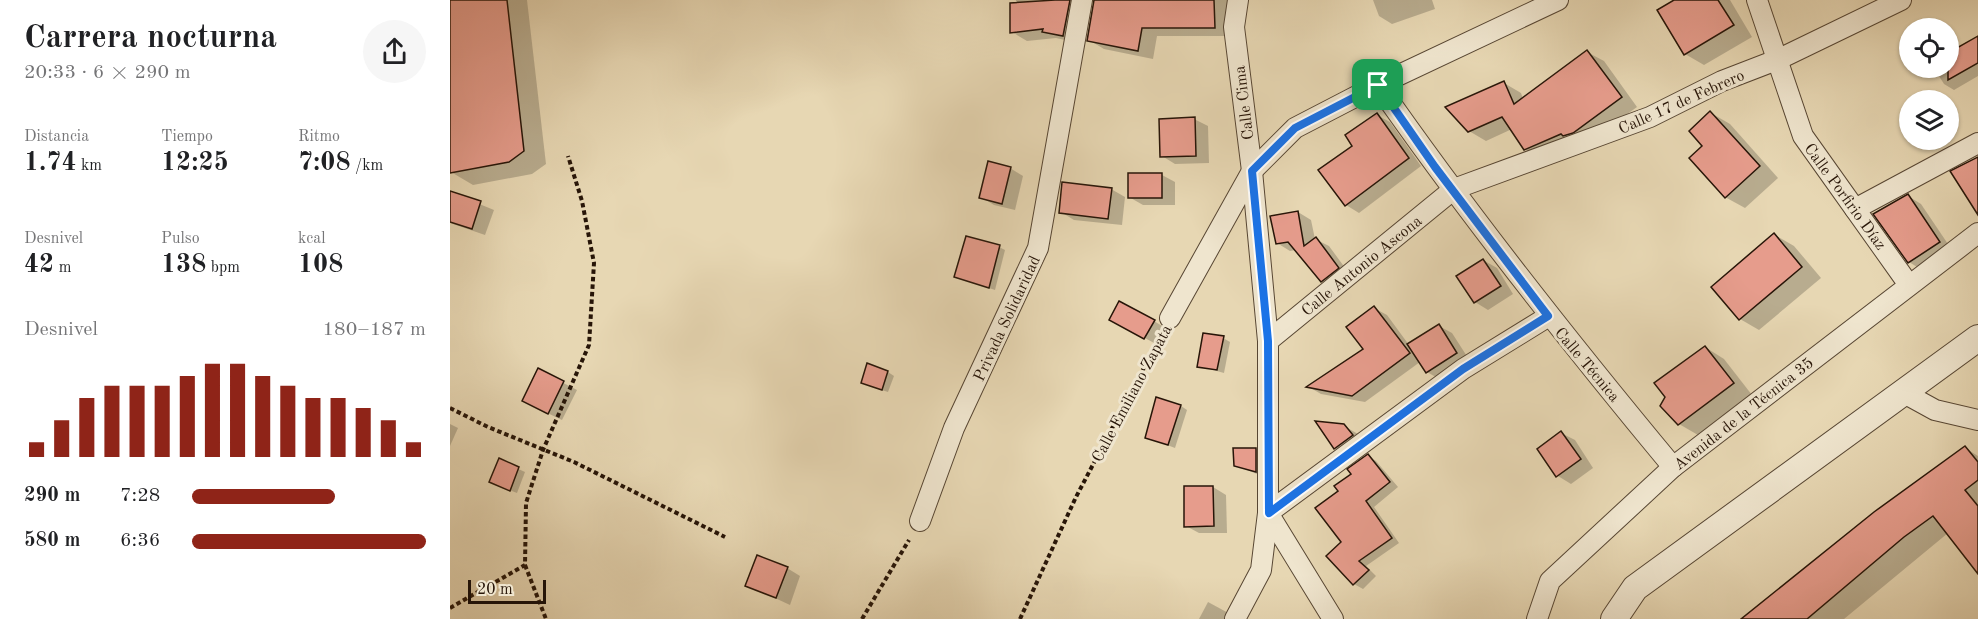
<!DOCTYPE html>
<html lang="es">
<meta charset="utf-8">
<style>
:root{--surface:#fff;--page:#f6f6f6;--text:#202124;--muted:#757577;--accent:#8f2418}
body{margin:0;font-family:"Old Standard TT",serif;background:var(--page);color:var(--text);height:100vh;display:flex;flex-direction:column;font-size:22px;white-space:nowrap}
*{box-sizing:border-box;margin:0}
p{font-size:20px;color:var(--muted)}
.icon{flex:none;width:33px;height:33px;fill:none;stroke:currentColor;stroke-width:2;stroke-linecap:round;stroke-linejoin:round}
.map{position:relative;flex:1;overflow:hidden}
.drawer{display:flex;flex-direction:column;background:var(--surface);width:450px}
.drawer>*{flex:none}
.buttons{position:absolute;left:1449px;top:18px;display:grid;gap:12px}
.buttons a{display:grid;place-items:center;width:60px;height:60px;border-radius:50%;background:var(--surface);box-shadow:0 2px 4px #0004;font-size:30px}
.scale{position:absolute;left:18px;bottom:15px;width:78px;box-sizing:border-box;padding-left:6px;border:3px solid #271508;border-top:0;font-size:16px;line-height:21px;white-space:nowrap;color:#271508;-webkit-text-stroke:4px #efe5ce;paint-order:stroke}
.pin{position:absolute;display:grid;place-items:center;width:51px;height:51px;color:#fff;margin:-26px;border-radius:12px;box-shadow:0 3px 9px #0006}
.round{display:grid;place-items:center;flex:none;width:63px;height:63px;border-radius:32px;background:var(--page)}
.head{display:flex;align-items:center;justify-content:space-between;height:102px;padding:0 24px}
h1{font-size:33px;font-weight:800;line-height:45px}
.stats{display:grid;grid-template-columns:repeat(3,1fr);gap:9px;height:102px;padding:6px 24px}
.stats div{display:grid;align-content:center}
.stats b{font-size:26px;font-weight:800}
.stats small{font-size:16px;font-weight:400}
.stats p{font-size:16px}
.chart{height:168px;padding:12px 24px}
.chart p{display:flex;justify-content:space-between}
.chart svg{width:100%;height:108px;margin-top:6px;stroke:var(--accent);stroke-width:6}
ul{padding:0 24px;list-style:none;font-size:20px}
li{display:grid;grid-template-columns:96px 72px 1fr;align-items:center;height:45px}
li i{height:15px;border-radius:8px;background:var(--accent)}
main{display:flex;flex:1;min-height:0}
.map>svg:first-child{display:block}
</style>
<main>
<section class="drawer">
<div class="head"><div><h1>Carrera nocturna</h1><p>20:33 · 6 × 290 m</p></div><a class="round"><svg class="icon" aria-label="share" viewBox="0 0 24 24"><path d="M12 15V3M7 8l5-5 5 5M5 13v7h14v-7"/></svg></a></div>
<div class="stats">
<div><p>Distancia</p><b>1.74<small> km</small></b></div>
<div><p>Tiempo</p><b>12:25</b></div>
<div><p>Ritmo</p><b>7:08<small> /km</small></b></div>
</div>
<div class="stats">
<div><p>Desnivel</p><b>42<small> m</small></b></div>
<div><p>Pulso</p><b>138<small> bpm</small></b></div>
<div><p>kcal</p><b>108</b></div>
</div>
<div class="chart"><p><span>Desnivel</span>180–187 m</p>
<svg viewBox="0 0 160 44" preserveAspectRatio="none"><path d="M5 44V38M15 44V29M25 44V20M35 44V15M45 44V15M55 44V15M65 44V11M75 44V6M85 44V6M95 44V11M105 44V15M115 44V20M125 44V20M135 44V24M145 44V29M155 44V38"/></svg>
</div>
<ul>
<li><b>290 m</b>7:28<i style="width:61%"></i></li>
<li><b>580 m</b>6:36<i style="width:100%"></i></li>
</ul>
</section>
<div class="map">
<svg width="1528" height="619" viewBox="0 0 1528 619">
<rect width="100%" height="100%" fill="#e7d7b3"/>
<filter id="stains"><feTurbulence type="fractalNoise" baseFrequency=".00333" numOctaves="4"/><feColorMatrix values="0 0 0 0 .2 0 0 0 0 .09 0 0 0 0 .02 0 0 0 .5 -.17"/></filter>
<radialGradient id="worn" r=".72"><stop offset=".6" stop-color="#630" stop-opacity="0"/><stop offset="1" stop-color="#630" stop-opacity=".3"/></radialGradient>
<g fill="#0003">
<path d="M0,0h77l19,164 -14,10 -59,11 -22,-13z"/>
<path d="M566,0h74l-12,43 -22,-5 -29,3 -15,-9z"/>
<path d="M645,0h134v36h-72l-4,23 -49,-10 -15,-9z"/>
<path d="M923,0h59l3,9 -43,15 -13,-8z"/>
<path d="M1227,0h53l22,37 -48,28 -19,-11z"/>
<path d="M1528,38v38l-24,14 -10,-6 -10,-16h14v-20l7,3z"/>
<path d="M1137,52l17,9 33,46 -47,34 -48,18 -17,-10 -13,-20 -26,12 -17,-10 35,-48 17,10 2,6z"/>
<path d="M1261,113l19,11 48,54 -33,30 -20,-11 -21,-51z"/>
<path d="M927,115l13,7 31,44 -62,47 -13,-8 9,-59z"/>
<path d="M744,119l14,7 1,37 -34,1 -13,-8z"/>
<path d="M560,168l13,8 -8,34 -21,-5 -13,-8z"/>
<path d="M712,175l13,7v23h-32l-14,-8z"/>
<path d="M661,189l14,8 -3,28 -48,-5 -13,-8z"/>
<path d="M0,192l44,18 -9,25 -35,-12z"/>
<path d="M1458,196l13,8 31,46 -30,20 -13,-8z"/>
<path d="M848,212l13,8 4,19 14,7 22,30 -16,13 -13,-8 -26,-31 -6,1 -13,-8z"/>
<path d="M1325,235l19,11 27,32 -62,52 -19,-11z"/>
<path d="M549,247l6,3 -10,40 -39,-13z"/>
<path d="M1033,260l14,8 16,26 -25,16 -13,-8z"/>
<path d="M924,308l13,7 22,30 30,-19 13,7 18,28 -29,19 -14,-8 -7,-10 -55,40 -44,-8 -12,-7 56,-37z"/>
<path d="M704,321l13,8 -9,16 -34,-18z"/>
<path d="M773,338l7,4 -6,31 -25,-7z"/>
<path d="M1255,347l19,12 28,36 -54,40 -19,-11z"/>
<path d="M88,370l39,20 -15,30 -25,-12z"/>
<path d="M438,372l6,4 -6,16 -19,-6z"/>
<path d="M731,406l6,4 -12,38 -29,-11z"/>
<path d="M0,424l8,4 -8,18z"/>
<path d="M894,426l14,8 7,9 -16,13 -14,-8z"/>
<path d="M1111,433l14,7 18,28 -22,16 -13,-8 -19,-27z"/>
<path d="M1515,448l13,8v115l-30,-38 -104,86h-85z"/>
<path d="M806,449l13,8v22l-34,-14z"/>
<path d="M918,456l8,5 22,26 -24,20 25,36 -33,23 10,10 -13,13 -9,-5 -26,-28 15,-14 -3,-51z"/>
<path d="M49,460l26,12 -8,21 -20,-8z"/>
<path d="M763,487l13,8 1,38h-28l-13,-7z"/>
<path d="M337,568l13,8 -10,29 -43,-20z"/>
<path d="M758,602l24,13 -2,4h-31z"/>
</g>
<g fill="#e69c8c" stroke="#271508" stroke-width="1.5">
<path d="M0,0h57l17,151 -15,11 -59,11z"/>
<path d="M605,0h15l-7,36 -21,-4 1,-3 -33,4v-30z"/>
<path d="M644,0h120l1,28h-73l-4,23 -51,-10z"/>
<path d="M1224,0h44l16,25 -50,30 -27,-45z"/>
<path d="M1528,36v27l-30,17v-27z"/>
<path d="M1137,50l35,47 -49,36 -10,3 -2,-2 -37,16 -22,-33 -34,15 -23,-25 59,-26 10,23z"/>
<path d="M1260,111l50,55 -35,32 -36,-40 13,-12 -13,-15z"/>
<path d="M927,113l32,45 -64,48 -27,-36 34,-24 -7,-11z"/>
<path d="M745,117l1,39 -36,1 -1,-38z"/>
<path d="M1528,157v58l-28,-44z"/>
<path d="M538,161l23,6 -9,37 -23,-6z"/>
<rect x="678" y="173" width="34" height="25"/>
<path d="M612,182l50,6 -4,31 -49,-6z"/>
<path d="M0,191l31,10 -9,28 -22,-7z"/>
<path d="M1458,194l32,48 -32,21 -35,-49z"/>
<path d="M848,211l6,35 12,-9 23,31 -18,14 -33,-40 -12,2 -6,-28z"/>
<path d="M1324,233l28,34 -63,53 -28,-33z"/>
<path d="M516,236l34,9 -11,43 -35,-11z"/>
<path d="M1033,259l18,27 -27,17 -18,-27z"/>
<path d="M669,301l36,19 -11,19 -35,-19z"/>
<path d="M924,306l36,47 -58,43 -46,-9 57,-38 -17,-22z"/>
<path d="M989,324l18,29 -31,20 -19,-29z"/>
<path d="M753,333l21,3 -7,34 -20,-3z"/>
<path d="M1255,346l29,37 -56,42 -18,-19 5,-9 -11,-14z"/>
<path d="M417,363l21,8 -6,19 -21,-7z"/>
<path d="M88,368l26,13 -16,33 -26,-13z"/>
<path d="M706,397l25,8 -13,40 -23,-7z"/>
<path d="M865,421l29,3 9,11 -19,14z"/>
<path d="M1111,431l20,28 -25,18 -19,-28z"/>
<path d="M1515,446l13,16v18l-13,10 13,16v68l-45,-58 -29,21 -97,82h-66l133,-107z"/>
<path d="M783,448h23v24l-22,-6z"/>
<path d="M918,454l22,28 -24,19 26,37 -33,23 10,9 -16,15 -27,-29 15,-14 -26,-34 23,-17 -4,-5 17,-12 -4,-5z"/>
<path d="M49,458l20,9 -9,24 -21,-9z"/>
<path d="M734,486h29l1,40 -30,1z"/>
<path d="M307,555l31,12 -12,31 -31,-12z"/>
</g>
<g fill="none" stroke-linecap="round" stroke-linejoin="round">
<g stroke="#574633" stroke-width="22">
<g id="minor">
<path d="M788,0l-4,27 18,144 16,170v172l65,106"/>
<path d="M1307,0l46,136 106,149"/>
<path d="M928,85c92,132 192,258 295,382"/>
<path d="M1405,209l123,-66"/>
<path d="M720,318l82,-147 43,-43 83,-43 180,-85"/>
<path d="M818,341l186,-152 196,-72 72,-36 57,-22 122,-59"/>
<path d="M1454,393l31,17 43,10"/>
<path d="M470,521l34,-93 84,-180 44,-248"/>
<path d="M785,619l26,-49 7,-57 195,-144 86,-53"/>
<path d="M1087,619l13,-38 123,-114 305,-234"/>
</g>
</g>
<g stroke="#574633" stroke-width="28">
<path id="tertiary" d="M1164,619l21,-31 343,-250"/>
</g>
<g stroke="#271508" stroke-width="4" stroke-dasharray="4.5 3" stroke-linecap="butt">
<path d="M0,408l38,19 86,35 151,75"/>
<path d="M75,565l21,54"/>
<path d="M0,608l75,-43 1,-62 17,-53 46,-105 5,-82 -12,-62 -14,-45"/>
<path d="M412,619l47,-79"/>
<path d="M570,619l56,-122 84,-160"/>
</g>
<use href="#minor" stroke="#efe5ce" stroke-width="20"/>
<use href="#tertiary" stroke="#efe5ce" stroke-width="26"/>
</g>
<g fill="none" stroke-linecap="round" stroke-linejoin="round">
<g stroke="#fff" stroke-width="12">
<path id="route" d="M928,85l57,82 113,149 -85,53 -194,144 -1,-172 -16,-170 43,-43z"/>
</g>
<use href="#route" stroke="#1a73e8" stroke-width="8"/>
</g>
<g text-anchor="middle" stroke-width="6" stroke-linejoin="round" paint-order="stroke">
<g font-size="16" fill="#271508" stroke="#efe5ce">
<text transform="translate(1231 101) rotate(-24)" y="6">Calle 17 de Febrero</text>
<text transform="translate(793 103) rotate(-97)" y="6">Calle Cima</text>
<text transform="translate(1396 196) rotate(54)" y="6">Calle Porfirio Díaz</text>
<text transform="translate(911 265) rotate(-39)" y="6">Calle Antonio Ascona</text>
<text transform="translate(556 318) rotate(-65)" y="6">Privada Solidaridad</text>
<text transform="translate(1138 364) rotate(50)" y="6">Calle Técnica</text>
<text transform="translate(681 393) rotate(-62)" y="6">Calle Emiliano Zapata</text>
<text transform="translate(1293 413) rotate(-38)" y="6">Avenida de la Técnica 35</text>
</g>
</g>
<rect width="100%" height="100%" filter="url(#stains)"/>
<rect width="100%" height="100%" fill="url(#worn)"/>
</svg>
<div class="buttons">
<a><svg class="icon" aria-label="locate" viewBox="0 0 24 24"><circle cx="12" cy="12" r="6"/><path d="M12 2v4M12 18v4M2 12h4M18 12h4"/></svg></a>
<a><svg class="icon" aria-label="layers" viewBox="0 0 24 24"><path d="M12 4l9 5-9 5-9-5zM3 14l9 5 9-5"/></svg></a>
</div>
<div class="scale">20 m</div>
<div class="pin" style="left:928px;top:85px;background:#1e9e55"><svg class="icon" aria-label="arrive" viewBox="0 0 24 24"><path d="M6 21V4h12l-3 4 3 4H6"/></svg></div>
</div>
</main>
